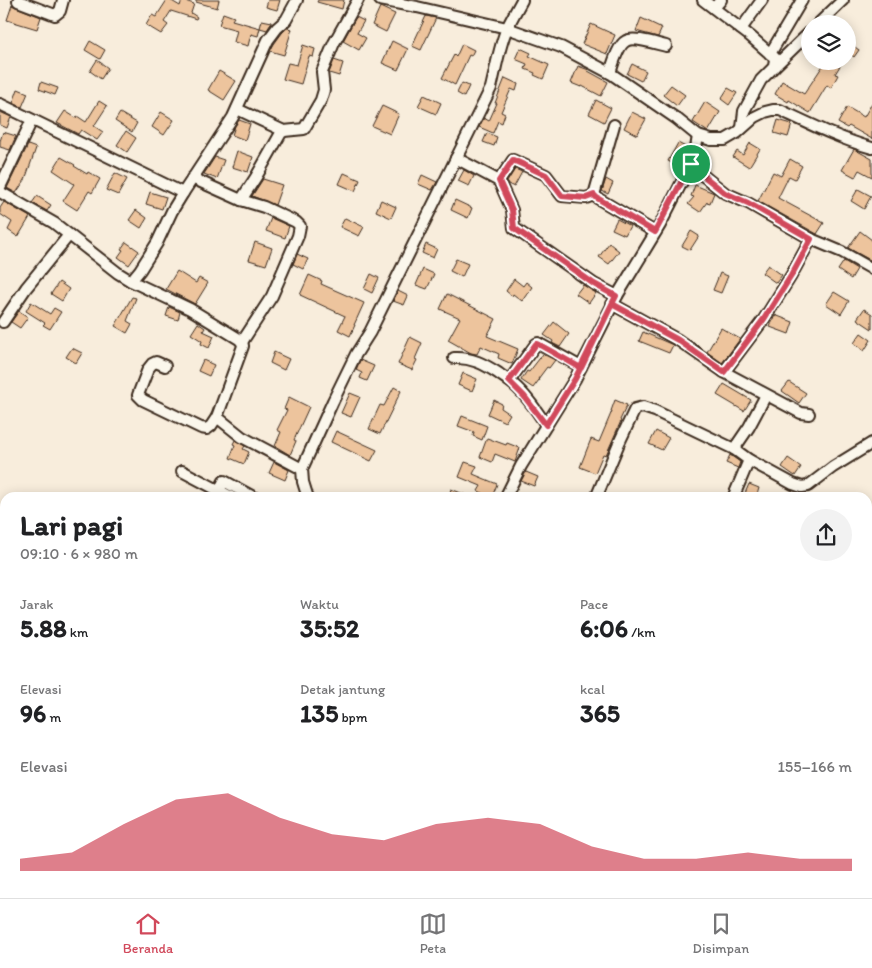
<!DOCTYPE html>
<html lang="id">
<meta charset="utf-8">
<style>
:root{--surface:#fff;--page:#f2f2f2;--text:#202124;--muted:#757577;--line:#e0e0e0;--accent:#d1495b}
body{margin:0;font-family:Itim,sans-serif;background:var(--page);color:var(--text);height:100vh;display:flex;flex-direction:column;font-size:19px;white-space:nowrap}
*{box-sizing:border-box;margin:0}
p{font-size:16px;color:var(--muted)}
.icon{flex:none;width:28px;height:28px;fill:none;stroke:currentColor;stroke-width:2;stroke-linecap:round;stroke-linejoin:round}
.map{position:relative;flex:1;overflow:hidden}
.details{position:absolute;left:0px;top:492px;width:872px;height:406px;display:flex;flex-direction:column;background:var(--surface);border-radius:15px 15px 0 0;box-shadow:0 2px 12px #0003}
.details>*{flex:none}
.controls{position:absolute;left:801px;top:15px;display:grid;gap:10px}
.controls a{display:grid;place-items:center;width:55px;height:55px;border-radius:50%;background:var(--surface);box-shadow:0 2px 12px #0003;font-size:25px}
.pin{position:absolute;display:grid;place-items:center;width:42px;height:42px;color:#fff;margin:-21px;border:2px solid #fff;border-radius:50%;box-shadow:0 1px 5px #0007}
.round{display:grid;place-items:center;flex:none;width:52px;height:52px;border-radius:26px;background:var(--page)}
.summary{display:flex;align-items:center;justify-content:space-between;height:85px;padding:0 20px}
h1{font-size:28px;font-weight:700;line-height:38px}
.figures{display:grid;grid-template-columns:repeat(3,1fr);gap:8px;height:85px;padding:5px 20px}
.figures div{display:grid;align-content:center}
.figures b{font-size:25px;font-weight:700}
.figures small{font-size:14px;font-weight:400}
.figures p{font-size:14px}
.chart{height:140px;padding:10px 20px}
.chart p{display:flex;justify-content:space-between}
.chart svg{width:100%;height:90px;margin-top:5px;fill:var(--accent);opacity:.7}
.menu{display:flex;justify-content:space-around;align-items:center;height:70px;border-top:1px solid var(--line);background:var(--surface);font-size:14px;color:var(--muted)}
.menu a{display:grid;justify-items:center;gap:2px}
.menu .selected{color:var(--accent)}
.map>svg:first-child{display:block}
</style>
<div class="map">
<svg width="872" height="898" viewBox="0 0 872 898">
<rect width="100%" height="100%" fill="#f8eddc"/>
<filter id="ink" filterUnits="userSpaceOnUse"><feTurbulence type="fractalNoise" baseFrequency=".02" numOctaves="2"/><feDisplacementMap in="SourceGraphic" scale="10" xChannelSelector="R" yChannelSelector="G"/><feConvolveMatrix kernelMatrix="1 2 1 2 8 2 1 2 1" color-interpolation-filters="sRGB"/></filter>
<g filter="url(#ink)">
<g fill="#edc49d" stroke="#3b2a1e">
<path d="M167,0h3l10,6 2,-6 12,4 -3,9 6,4 -1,2 -25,-8 -7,11 4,3 -7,9 -15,-9 6,-10 4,2z"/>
<path d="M196,0h23l-2,8 -21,-6z"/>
<path d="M268,0h12l-3,10 -11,-3z"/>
<path d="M318,0h26l-2,9 -25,-7z"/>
<path d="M12,5l4,2 25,10 -4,12 -30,-9z"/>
<path d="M380,7l15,7 -9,18 -14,-7z"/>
<path d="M223,13l11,4 -2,3 28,8 -2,8 -7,-2 -3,12 -14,-4 3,-12 -18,-5z"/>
<path d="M426,16l10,2 -15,32 -9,-4z"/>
<path d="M356,17l8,4 -7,12 9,5 -7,12 -16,-9z"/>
<path d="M641,18l21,10 -4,9 -15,-4 -7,-2z"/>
<path d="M262,20l10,2 -5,8 -7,-2z"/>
<path d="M591,24l24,11 -8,19 -25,-10z"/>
<path d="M287,28l5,1 -8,26 -14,-4 4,-7 8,-11z"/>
<path d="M90,41l15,9 -5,9 -15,-9z"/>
<path d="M392,41l16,8 -10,21 -16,-7z"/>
<path d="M848,42l11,8 -5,7 -6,-5z"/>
<path d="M462,44l12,6 -3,6 -2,-1 -14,30 -13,-7 12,-23 2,2z"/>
<path d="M303,45l12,4 -2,8 -4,-1 -8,28 -18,-5 5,-16 9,2z"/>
<path d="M520,48l11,5 -2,3 20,9 -6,14 -9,-4 1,-2 -10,-4 2,-5 -12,-5z"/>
<path d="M97,60l11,8 -7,11 -11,-8z"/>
<path d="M334,60l9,3 -4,13 -10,-3z"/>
<path d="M826,61h17l-8,13 3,1 -7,13 -4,-3 -17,28 -21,-13 -1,2 -13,-8 7,-13 22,13z"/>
<path d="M632,64l14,7 -5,10 -14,-7z"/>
<path d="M578,66l11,4 -1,1 20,11 -7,14 -19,-10 -1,1 -10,-4z"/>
<path d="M219,71l17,10 -12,19 -16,-10z"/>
<path d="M505,78l13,6 -2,7 -5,-2 -10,23 4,2 -3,9 -4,-2 -5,12 -14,-6 5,-9 5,3 8,-18h-2z"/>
<path d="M41,82l17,6 -3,7 -16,-6z"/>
<path d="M462,83l7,3 -5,11 -7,-4z"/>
<path d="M671,85l14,10 -8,11 -14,-11z"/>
<path d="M728,88l9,5 -8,12 -8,-6z"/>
<path d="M18,89l10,4 -6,14 -9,-4z"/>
<path d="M424,95l17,8 -5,11 -18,-8z"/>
<path d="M596,100l15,8 -7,14 -15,-8z"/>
<path d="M99,101l8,5 -13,20 9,6 -6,8 -16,-10 -3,4 -21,-11 8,-12 11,7 1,-2 9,6z"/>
<path d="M705,102l15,10 -12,20 -15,-10z"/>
<path d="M872,103v36l-23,-13 -2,2 -9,-5 9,-16 17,10z"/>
<path d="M382,106l17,8 -9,20 -18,-8z"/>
<path d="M0,112l11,5 -4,11 -7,-3z"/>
<path d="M161,112l13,8 -10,15 -12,-8z"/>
<path d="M632,112l14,7 -9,16 -13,-7z"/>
<path d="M120,113l17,10 -5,9 -17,-11z"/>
<path d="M239,120l11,4 -5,16 -13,-5 3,-9z"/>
<path d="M778,120l14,4 -4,13 -14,-4z"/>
<path d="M126,131l10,7 -9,14 -10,-7z"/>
<path d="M3,132l13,4 -6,14 -10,-3v-6z"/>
<path d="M487,133l10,4 -3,9 -11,-4z"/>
<path d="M678,143l11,6 -8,19 -13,-7z"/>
<path d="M750,143l10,6 -11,18 -16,-10 4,-6 6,4z"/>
<path d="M28,145l8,3 -11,32 -9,13 -9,-5z"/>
<path d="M854,149l18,10v18l-13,-7 -4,7 -13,-7z"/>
<path d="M237,151l16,6 -5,15 -16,-5z"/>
<path d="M61,157l14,8 -1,1 13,8 1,-2 12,7 -8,14 -3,-2 -12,19 -14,-9 11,-17 -21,-14z"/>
<path d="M215,157l9,3 -7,19 -13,-5z"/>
<path d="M790,159l12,7 -7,13 -6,-3 -11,22 46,25 -7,11 -59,-33 15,-29 8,4z"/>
<path d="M515,169l7,3 -8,15 -6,-3 -1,-2z"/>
<path d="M464,170l10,6 -5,10 -11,-5z"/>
<path d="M115,173l12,6 -9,16 -12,-5z"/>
<path d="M344,173l16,7 -5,11 -16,-7z"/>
<path d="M422,175l15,7 -5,8 -14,-6z"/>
<path d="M263,179l19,6 -7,20 -23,-9z"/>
<path d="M606,179l7,4 -5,11 -6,-3z"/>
<path d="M695,185l19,8 -4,10 -3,-1 -7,10 -12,-8 6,-7 -3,-1z"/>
<path d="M858,189l13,7 -7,13 -13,-8z"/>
<path d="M150,192l16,5 -4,12 -16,-5z"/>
<path d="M37,196l14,9 -4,6 -15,-8z"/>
<path d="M381,200l15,7 -5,11 -15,-7z"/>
<path d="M455,200l17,8 -4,10 -17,-8z"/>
<path d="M4,202l26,15 -12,20 -10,-7 4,-8 -12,-8v-6z"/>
<path d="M136,210l11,8 -6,10 -12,-8z"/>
<path d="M271,218l18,8 -4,12 -19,-7z"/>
<path d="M345,218l19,9 -5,9 -19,-9z"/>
<path d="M617,219l13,7 -5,9 -13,-6z"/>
<path d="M691,231l8,5 -9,14 -8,-4z"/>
<path d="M860,231l12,9v21l-24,-13z"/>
<path d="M126,242l13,9 -10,14 -11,-8 5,-7 -2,-1z"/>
<path d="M255,242l17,6 -6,17 -17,-5z"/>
<path d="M609,243l10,8 -10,13 -10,-7z"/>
<path d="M426,244l11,5 -4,9 -11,-5z"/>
<path d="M297,254l11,5 -5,10 -10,-5z"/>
<path d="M456,259l12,5 -6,13 -12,-6z"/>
<path d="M844,261l13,8 -6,10 -13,-9z"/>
<path d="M768,265l14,10 -6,8 -14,-10z"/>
<path d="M423,269l11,5 -7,15 -11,-4z"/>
<path d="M177,271l19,12 3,-5 9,5 -13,21 -29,-15z"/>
<path d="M720,273l8,3 -7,17 -8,-3z"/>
<path d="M371,274l8,4 -7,15 -8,-4z"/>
<path d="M309,275l13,6 -1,3 43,19 -10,22h1l-5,11 -12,-6 7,-14 -45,-21z"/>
<path d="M514,279l9,7 3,-4 6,5 -10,14 -9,-7 -1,2 -6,-5z"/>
<path d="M59,282l10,7 -7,12 -11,-7z"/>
<path d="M583,285l13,8 -7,10 -13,-9z"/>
<path d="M398,291l10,5 -4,9 -11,-4z"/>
<path d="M834,292l15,9 -8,13 -15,-10z"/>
<path d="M447,294l49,25 -9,17 31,13 -6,15 -14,-6 1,-4 -18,-8 -4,8 -6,-1 -23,-13 12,-22 -20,-9z"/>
<path d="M132,297l4,1 -9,23 5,3 -5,9 -12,-7z"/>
<path d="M31,302l19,12 4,-6 7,4 -11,17 -7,-4 2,-2 -19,-12z"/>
<path d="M169,307l11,5 -2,8 -12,-4z"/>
<path d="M864,309l8,5v15l-15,-10z"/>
<path d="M19,311l9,6 -8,11 -9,-6z"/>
<path d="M775,315l18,7 -4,12 -19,-7z"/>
<path d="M554,322l15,12 -9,13 -8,-4 1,-2 -9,-6z"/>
<path d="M198,323l7,5 -2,3 11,5 -5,12 -8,-4 1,-3 -11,-7z"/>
<path d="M721,328l19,11 -18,24 -15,-11z"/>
<path d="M643,332l30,13 -4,8 -30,-12z"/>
<path d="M861,333l10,7 -7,11 -10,-8z"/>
<path d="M410,337l12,6 -7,16 2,1 -5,10 -14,-6z"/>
<path d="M72,348l10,5 -6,10 -10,-6z"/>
<path d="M274,352l15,7 -5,11 -14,-7z"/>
<path d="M543,354l12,6 -6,8 -2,-1 -9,12 1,1 -6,8 -12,-8 6,-9 2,1z"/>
<path d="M203,360l11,5 -5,11 -11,-5z"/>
<path d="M360,360l14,6 -7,15 -7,-3 2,-5 -6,-3z"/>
<path d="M463,373l14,6 -5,12 -14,-6z"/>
<path d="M789,382l17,11 -7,10 -17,-12z"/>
<path d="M724,384l27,16 -7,11 -27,-16z"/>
<path d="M394,387l7,4 -21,43 -11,-5 11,-24 4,1z"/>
<path d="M350,393l10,4 -9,20 -10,-4z"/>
<path d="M289,397l20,10 -15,33 2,1 -6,14 -15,-9 6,-14 -4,-2 10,-20 -3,-1z"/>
<path d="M494,400l8,4 -1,4 9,6 -5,8 -17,-8z"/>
<path d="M615,400l12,5 -7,15 1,1 -15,34 -3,-1 -8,19 -15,-6 11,-28 8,3 13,-31h-1z"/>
<path d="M462,416l25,10 -5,14 -9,-4 1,-4 -16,-6z"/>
<path d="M336,431l41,19 -6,11 -40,-19z"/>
<path d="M656,431l13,7 -7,12 -13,-6z"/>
<path d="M487,438l19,7 1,-2 13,5 -5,14 -20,-8 -3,8 -12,-5z"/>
<path d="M235,440l10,6 -2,3 6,3 -5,12 -14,-6 5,-13 -2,-1z"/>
<path d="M730,455l10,7 -2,6 -12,-5z"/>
<path d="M788,458l13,9 -6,9 -13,-9z"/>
<path d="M274,462l15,8 -4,10 -16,-7z"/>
<path d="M465,462l12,4 -4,8 24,10 -5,13 -14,-6 3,-5 -22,-9z"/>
<path d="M526,472l12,5 -4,9 -13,-5z"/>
<path d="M749,484l10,4 -3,10h-13z"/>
<path d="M451,489l20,8v1h-23z"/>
</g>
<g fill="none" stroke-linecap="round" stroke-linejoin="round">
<g stroke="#3b2a1e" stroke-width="14">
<g id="minor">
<path d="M380,0l37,7 90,21 54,19 49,26 67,46 21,17 13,4h14l12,-7 18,-16 10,-5 8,-2h7c30,14 60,29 92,38"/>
<path d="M703,0l47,36 25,22 -1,9 -13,13 -17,31 -2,17"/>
<path d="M18,1l37,14 5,-4 3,-11"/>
<path d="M714,8l7,-8"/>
<path d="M818,24l25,-24"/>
<path d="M741,29l21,-29"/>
<path d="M770,54l32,-54"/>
<path d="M774,67l36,-35"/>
<path d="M610,73c3,-9 8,-28 16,-32 7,-5 31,3 40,5"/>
<path d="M0,104l183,89"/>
<path d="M237,109l47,22"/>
<path d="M614,125l-20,70 3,3 58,34"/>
<path d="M456,158l43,23 13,29 2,18 80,56 23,12"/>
<path d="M691,164l14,13 20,16 23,10 63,36 31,13 30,17"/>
<path d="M192,178l49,22 15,-23 25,-44 3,-2 20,-2 17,-29 3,-10 -2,-18 12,-29 24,-43"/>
<path d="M499,181l14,-21 33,15 16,21 24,2 8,-3"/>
<path d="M0,187l32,-67"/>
<path d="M0,192l54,31 64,50 13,8 59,28 49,30 3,3 1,4 -26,71 25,20 60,32"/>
<path d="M241,200l23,7 32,15 4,4 -2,10 -26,60 -30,46"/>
<path d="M131,281l9,-11 17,-27 15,-32 11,-18 50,-76 35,-77 9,-12 9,-8 11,-20"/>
<path d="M612,304l66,36 46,32 77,41 8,1"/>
<path d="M3,322l23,-34 43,-53"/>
<path d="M454,358c17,-1 30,6 44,15 5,4 11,7 16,12 13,11 23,26 32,40"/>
<path d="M165,366l-9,-4 -4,2 -4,5 -10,26 5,5 58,28 6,1 4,-3 6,-9"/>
<path d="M724,372l40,-53 27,-43 20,-37"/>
<path d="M509,381l27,-37 2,-1 43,24"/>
<path d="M734,449l15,-22 17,-32"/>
<path d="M182,471l51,27"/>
<path d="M215,498l9,-17 31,17"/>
<path d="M308,498l-5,-16 -1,-13 31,-68 23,-47 14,-22 121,-244c5,-20 8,-41 16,-60 5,-10 10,-19 15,-28"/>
<path d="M505,498l16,-32 54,-87 42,-83 43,-71 31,-61 5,-16 2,-12"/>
<path d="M596,498l23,-55 16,-34 8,-2 12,4 79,38 15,11 44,24 9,3 6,-1 25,-19 39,-24"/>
<path d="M733,498l16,-38"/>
<path d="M868,567l4,3"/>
<path d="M0,570l5,-11"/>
<path d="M868,597l4,-6"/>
<path d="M0,645l5,5"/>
<path d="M868,654l4,3"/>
<path d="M868,689l4,-5"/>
<path d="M868,722l4,4"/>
<path d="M0,726l5,-5"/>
<path d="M654,894l4,4"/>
<path d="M40,898l2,-4"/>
</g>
</g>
<use href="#minor" stroke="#fbf7ec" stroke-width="10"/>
</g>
</g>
<g fill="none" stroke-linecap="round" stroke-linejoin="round" filter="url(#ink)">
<g stroke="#fff" stroke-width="10">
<path id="route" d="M691,164l-36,68 -58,-34 -3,-3 -8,3 -24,-2 -16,-21 -33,-15 -14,21 13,29 2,18 80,56 22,12 -4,8 -31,64 -43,-24h-2l-27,37 15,15 22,29 29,-46 37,-75 66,36 46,32 40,-53 27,-43 20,-37 -63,-36 -23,-10 -20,-16 -14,-13"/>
</g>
<use href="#route" stroke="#d1495b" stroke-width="6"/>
</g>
</svg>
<div class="controls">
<a><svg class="icon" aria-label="layers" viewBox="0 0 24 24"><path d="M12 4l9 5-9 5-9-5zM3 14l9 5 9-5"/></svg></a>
</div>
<div class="pin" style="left:691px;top:164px;background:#1e9e55"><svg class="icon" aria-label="arrive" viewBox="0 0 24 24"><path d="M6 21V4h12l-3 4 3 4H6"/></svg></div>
<section class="details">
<div class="summary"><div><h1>Lari pagi</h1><p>09:10 · 6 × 980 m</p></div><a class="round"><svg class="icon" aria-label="share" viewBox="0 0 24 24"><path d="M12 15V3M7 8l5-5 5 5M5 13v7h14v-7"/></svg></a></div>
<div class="figures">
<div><p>Jarak</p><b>5.88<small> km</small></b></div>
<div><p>Waktu</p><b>35:52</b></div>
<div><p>Pace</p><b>6:06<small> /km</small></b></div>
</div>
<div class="figures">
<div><p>Elevasi</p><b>96<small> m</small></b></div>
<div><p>Detak jantung</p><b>135<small> bpm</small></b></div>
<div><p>kcal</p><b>365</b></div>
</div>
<div class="chart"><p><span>Elevasi</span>155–166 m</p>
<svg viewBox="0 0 160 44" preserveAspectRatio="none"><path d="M0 44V38L10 35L20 21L30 9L40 6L50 18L60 26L70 29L80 21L90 18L100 21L110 32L120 38L130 38L140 35L150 38L160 38V44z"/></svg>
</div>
</section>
</div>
<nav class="menu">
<a class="selected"><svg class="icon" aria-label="home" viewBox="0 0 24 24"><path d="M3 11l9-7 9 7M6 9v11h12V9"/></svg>Beranda</a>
<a><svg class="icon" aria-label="map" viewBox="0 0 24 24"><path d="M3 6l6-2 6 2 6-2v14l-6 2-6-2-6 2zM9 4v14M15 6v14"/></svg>Peta</a>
<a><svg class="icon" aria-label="saved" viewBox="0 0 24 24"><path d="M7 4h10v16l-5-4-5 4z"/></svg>Disimpan</a>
</nav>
